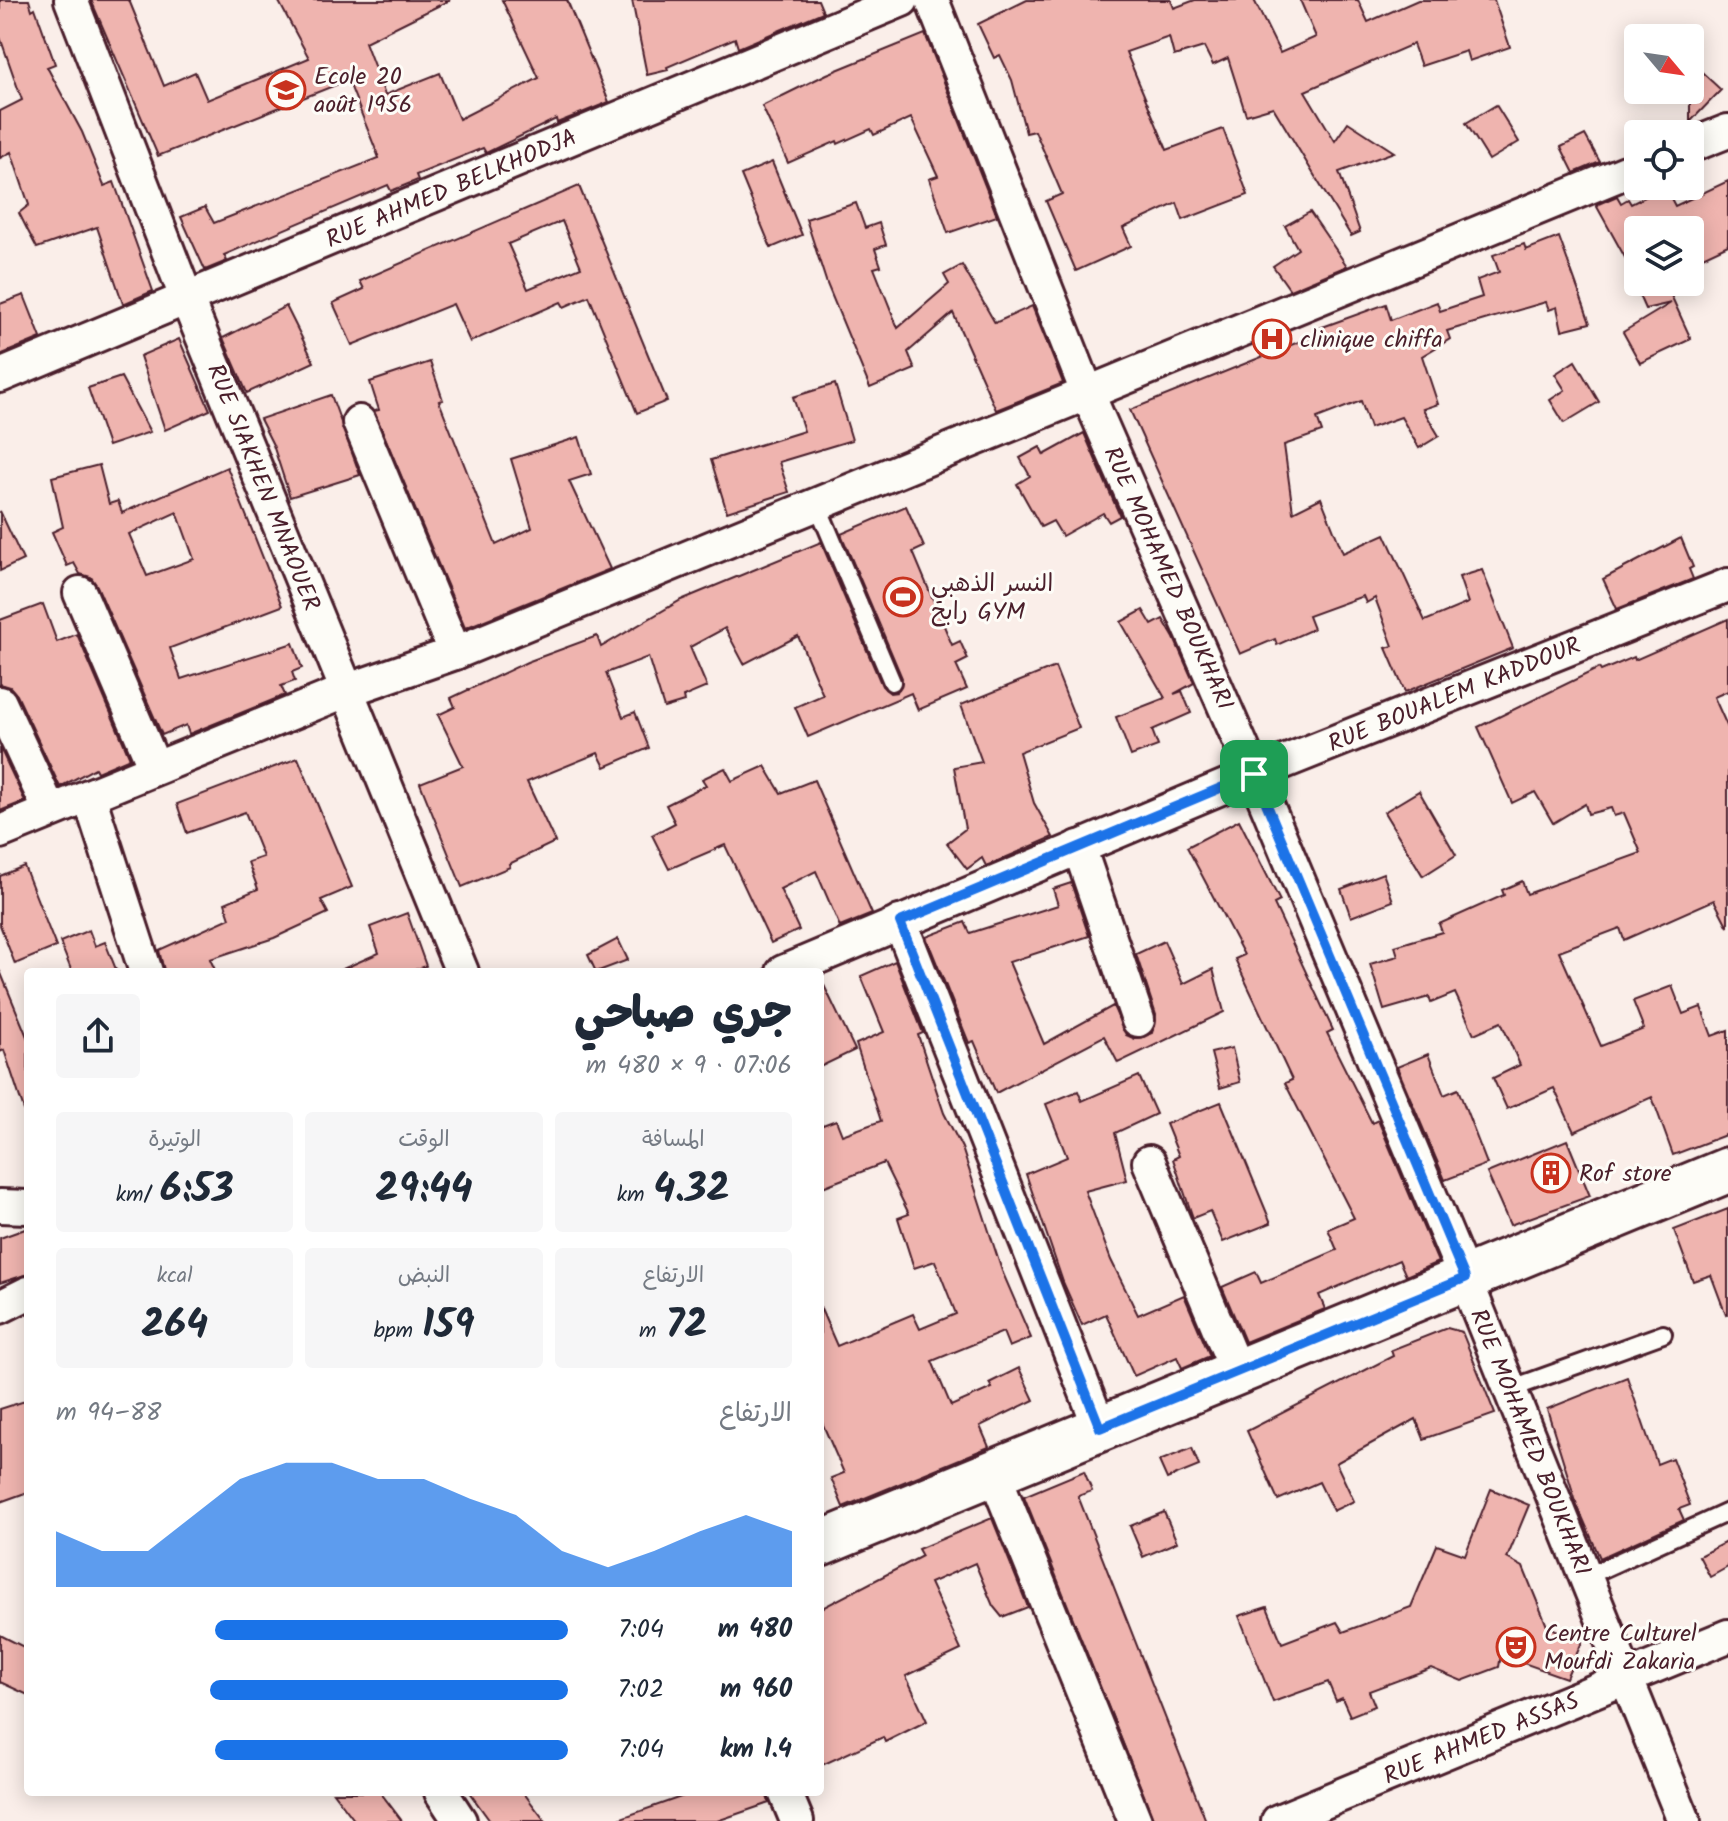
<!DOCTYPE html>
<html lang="ar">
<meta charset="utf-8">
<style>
:root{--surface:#fff;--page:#f6f6f7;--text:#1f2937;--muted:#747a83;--accent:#1a73e8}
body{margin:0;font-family:Kalam,"Playpen Sans Arabic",sans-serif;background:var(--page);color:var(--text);direction:rtl;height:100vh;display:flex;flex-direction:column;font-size:30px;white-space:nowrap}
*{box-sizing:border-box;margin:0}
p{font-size:26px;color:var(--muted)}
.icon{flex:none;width:44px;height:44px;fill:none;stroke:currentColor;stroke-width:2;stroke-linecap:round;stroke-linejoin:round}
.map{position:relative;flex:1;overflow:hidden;direction:ltr}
.drawer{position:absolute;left:24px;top:968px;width:800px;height:828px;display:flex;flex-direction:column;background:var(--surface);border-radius:8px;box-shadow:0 4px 20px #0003;direction:rtl}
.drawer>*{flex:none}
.needle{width:52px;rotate:119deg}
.controls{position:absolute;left:1624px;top:24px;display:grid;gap:16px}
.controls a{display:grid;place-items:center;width:80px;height:80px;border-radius:8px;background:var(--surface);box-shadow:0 4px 20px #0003;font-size:40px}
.pin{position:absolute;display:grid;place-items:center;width:68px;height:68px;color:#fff;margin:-34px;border-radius:16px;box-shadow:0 4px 12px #0006}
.round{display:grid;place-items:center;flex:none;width:84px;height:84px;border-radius:8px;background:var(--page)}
.head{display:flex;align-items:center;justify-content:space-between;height:136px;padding:0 32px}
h1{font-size:44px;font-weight:800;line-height:60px}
.stats{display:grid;grid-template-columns:repeat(3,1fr);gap:12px;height:136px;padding:8px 32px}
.stats div{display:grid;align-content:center;border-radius:8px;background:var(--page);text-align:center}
.stats b{font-size:40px;font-weight:800}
.stats small{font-size:22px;font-weight:400}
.stats p{font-size:22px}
.chart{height:224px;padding:16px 32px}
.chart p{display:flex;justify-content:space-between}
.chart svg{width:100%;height:144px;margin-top:8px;fill:var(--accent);opacity:.7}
ul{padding:0 32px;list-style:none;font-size:26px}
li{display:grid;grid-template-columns:128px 96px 1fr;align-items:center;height:60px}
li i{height:20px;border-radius:10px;background:var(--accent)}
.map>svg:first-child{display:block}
</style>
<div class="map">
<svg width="1728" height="1821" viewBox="0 0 1728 1821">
<rect width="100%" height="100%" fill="#faeee9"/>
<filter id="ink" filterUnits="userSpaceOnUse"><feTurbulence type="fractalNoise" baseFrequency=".0125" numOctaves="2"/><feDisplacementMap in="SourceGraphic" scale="16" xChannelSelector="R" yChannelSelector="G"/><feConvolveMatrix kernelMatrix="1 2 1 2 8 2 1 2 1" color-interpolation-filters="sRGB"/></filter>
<g filter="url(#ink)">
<g fill="#efb4af" stroke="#4a1f2b" stroke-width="2" fill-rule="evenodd">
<path d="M0,0h29l3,10 3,-2 20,56 -8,3 35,65 22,54 10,-4 39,109 -30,13 -26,-77 -60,21 -9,-17 -9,-18 10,-8 -18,-53 -11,6v-47l22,-11 -22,-63z"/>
<path d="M91,0h38l35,86 31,-14 12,28 102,-42 -31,-58h172l-85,42 20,53 55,-22 19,46 80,-41 -37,-78h65l42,102 -52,21 -1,-4 -70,34 -3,-5 -67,27 2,5 -27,11 -3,-6 -164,70 3,6 -22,9 -24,-53 24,-10 9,16 165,-65 -31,-78 -190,76z"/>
<path d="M632,0h186l5,12 -85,36 -3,-10 -68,29 1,3 -21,5z"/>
<path d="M1027,0h144l3,8 21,-8h59l26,53 36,-16 -16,-37h58l10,22 50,-22h76l16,47 -41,14 -3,-10 -45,15 -8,-22 -108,47 30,50 13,-19 46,30 -55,20 21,60 -9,4 -78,-129 -27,8 -18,-57 -15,7 -9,-18 -30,9 -5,-19 -43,15 41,98 56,-21 25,66 -65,25 -6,-17 -54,25 8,18 -55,25 -30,-70 16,-7 -27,-63 -9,2 -14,-53 -12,-25 -6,3 -16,-34z"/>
<path d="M925,34l72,182 -49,17 -19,-54 9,-3 -27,-58 -37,17 -3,-6 -33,15 -1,-3 -49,22 -26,-57 65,-32z"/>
<path d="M1690,61l31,29 -31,32z"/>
<path d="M1496,105l23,37 -30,18 -23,-37z"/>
<path d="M1585,135l15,27 -26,11 -13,-26z"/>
<path d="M772,162l30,73 -31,13 -30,-73z"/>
<path d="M1728,181v64l-38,18v-33h-52v51l-42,-76 21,-9 4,7 7,-4 3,5 34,-17 10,19z"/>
<path d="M579,186l88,215 -30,12 -48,-117 -25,11 -3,-5 -91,40 -17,-38 -101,41 -19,-42 31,-14 -4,-8zM562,221l19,46 -53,22 -20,-45z"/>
<path d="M856,203l9,25 14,-5 7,22 -11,4 6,17 -7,2 24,60 51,-44 -5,-9 18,-10 33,58 37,-17 31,77 -67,27 -43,-97 -45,39 7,17 -45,19 -43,-104 -21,-65z"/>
<path d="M1310,212l37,54 -57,24 -17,-24 25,-17 -13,-23z"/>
<path d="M1559,237l31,86 -28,7 -5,-23 -8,3 -3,-8 -99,29 3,8 -28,17 16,48 -15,5 16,27 -20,12 -18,-31 -31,11 -9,-27 -44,17 5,14 -38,13 9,67 28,-14 22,55 42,-19 40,87 43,-18 -9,-26 23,-7 31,78 -108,44 -19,-44 7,-2 -18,-48 -9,5 -3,-7 -55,20 5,13 -36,16 -2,-6 -35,15 -110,-244 191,-77 -4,-4 69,-25 5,16 46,-18 3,9 42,-14 -5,-17 22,-8 -6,-17 31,-11 2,6z"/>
<path d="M1633,282h32l26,57 -51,24 -17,-31 48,-29 -26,6z"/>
<path d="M24,295l17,43 -41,17v-51z"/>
<path d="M286,306l28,56 -67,31 -24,-55z"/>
<path d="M179,339l31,71 -45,20 -25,-74z"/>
<path d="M1575,361l24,41 -35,21 -14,-23 15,-10 -10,-16z"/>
<path d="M430,362l13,38 -4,1 57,144 36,-17 -21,-69 68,-22 12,37 -22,7 41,88 -145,59 -91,-217 5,-1 -9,-28z"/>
<path d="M121,377l29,55 -42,14 -20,-58z"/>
<path d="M835,384l17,56 -73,22 10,30 -62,20 -16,-52 93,-29 -11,-34z"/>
<path d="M331,395l29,80 -70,22 -17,-52 -13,-26z"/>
<path d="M1084,433l36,83 -11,6 -6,-9 -41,23 -9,-15 -12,6 -24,-43 13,-8 -10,-18 20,-11 4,8z"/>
<path d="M99,465l10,39 9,-3 4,12 105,-46 55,139 -112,42 11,31 112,-36 9,25 -10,4 3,9 -14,5 4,9 -96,39 -3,-9 -24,10 -65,-149 -6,-9 -11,-3 -6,-11 -7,3 -15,-34 11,-5 -11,-50zM177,512l17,47 -47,17 -18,-42z"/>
<path d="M906,506l18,41 -11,5 39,93 8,-4 8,18 -12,6 11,24 -49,21 -7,-17 -103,44 -13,-30 28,-12 -25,-59 -54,28 -19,-36 -35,19 17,40 -24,10 1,5 -20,6 -16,-51 -42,16 17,44 12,-5 14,36 -44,19 -7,-14 -71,29 28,60 -46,22 1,3 -48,20 -42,-104 43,-17 -25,-51 17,-8 -4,-9 76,-36 70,-26 4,11 80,-47 140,-58 61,144 8,7 7,-1 5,-14 -61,-144z"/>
<path d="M0,511l23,49 -23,11z"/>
<path d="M1681,538l12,29 -4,2 4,10 -76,30 -14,-30z"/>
<path d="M43,604l14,38 20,-8 53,124 -33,14 -2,-4 -35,19 -43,-92 -7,-8 -10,-3v-64z"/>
<path d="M1143,610l9,15 11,-6 11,19 20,45 -20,11 8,-3 9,22 -39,17 6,16 -27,10 -15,-39 49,-19 -44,-76z"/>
<path d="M1728,619v72l-14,6 14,31v199l-14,-27 -90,40 -4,-12 -61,23 42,95 43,-17 -11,-28 39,-15 11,28 18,-7 11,29 16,-6v104l-55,21 -21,-58 -78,35 -20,-44 -47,21 -14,-31 27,-13 -19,-43 -27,12 -19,-41 -24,10 -2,-6 -45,13 -14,-46 28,-8 -3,-10 47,-14 -3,-8 65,-29 -2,-5 20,-9 5,13 114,-41 -17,-40 -10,3 -3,-8 -23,6 -3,-10 -32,19 -18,-31 -23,11 -34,-76 121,-59 2,3 33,-14 1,3z"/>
<path d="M1055,667l24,61 -60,24 15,51 19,34 -67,29 -4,-8 -15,11 -20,-26 18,-14 -11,-62 28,-5 -21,-57z"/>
<path d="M0,748l25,53 -25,10z"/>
<path d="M298,758l54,129 -31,13 7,13 -54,25 -64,21 6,13h-52l-5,-22 71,-32 -5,-15 33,-14 -10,-27 15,-5 -18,-45 -58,21 -10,-29z"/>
<path d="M765,766l16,27 33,-13 58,134 -32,13 -24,-56 -36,18 19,41 -28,13 -46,-98 -56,24 -17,-34 23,-12 -9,-18 40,-20 -4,-6 23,-11 7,13z"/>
<path d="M1419,791l37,64 -33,21 -39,-64z"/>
<path d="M1239,820l41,81 -6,3 59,126 -6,3 45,90 6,-3 60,142 -32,14 -7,-16 -80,35 6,14 -80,33 -23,-55 34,-15 5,11 76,-33 -9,-21 26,-11 -69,-135 7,-3 -57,-121 9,-4 -57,-108z"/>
<path d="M24,866l32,81 -41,17 -15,-39v-49z"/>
<path d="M1383,873l10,28 -42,16 -10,-28z"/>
<path d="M1071,883l18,53 -80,26 35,82 69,-38 13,29 9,4 17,-6 4,-18 -20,-61 28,-13 19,43 30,-15 11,43 -106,51 -14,-27 -108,57 -22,-52 -5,2 -43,-106 39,-15 5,11 88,-28 -5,-16z"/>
<path d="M407,913l19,53 -17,6h-73l43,-19 -9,-26z"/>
<path d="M89,930l6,16 10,-4 12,30h-45l-12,-30z"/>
<path d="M618,939l10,21 -32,12 -8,-17z"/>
<path d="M895,961l28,72 -5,2 26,78 18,35 40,123 29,67 -22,9 -6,-15 -71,29 19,45 41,-18 -3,-5 30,-15 15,32 -54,26 9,21 -146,60 -12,-29 13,-5 -24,-55v-111l17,39 76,-32 7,15 36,-15 -21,-53 -21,7 -16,-50 11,-4 -25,-51 -64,25v-62l16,-6 6,15 39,-14 -25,-77 28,-12 -23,-56z"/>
<path d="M0,971l28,68v70l-4,1 -20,-60 -4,2z"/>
<path d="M820,977l35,73 -35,17z"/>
<path d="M1232,1048l8,34 -20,6 -9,-35z"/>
<path d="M1428,1054l16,41 14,-6 29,75 -42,16 -48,-113z"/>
<path d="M1139,1076l17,38 -41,19 12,47 -42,11 26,69 27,55 46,-20 26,61 -28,12 -5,-11 -43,19 -28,-62 -24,11 -19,-43 -37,-108 41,-17 -21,-53 32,-13 4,10z"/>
<path d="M1221,1102l50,121 -48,19 -13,-31 -17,7 -20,-59 6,-3 -13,-32z"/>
<path d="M1567,1140l23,56 -80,29 -23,-52z"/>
<path d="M1728,1209v105l-2,1 -15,-40 -18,6 -19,-51z"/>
<path d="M28,1228v46l-28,9v-45z"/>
<path d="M1447,1328l15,4 33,82 -71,25 -8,-20 -80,44 18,38 -21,10 -14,-29 -41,18 -31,-69 146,-75 -2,-6z"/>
<path d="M1627,1377l30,87 15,-6 18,47 -11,4 5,11 -84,38 -23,-53 -30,-96z"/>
<path d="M28,1400v92l-28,10v-93z"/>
<path d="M1192,1448l7,18 -32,13 -8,-18z"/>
<path d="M1084,1471l8,20 -14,5 128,325h-52l-130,-325z"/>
<path d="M1491,1489l38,16 -22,53 16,9 24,59 35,16 -16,36 -65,-23 -2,12 -37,14 -31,-13 -62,23 6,15 -25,10 -8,-18 -6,3 -8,-19 -55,20 -34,-86 28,-9 15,36 55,-21 6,10 68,-25 26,-62 28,10z"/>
<path d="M1164,1512l13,30 -34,15 -13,-31z"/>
<path d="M992,1518l36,89 -26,10 -9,-11 -18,-43 -45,20 31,67 -55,26 21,45 -42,21 -2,-5 -63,29v-157l102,-53 -4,-7z"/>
<path d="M1728,1541v26l-18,10 -11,-21z"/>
<path d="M0,1635l28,14v46l-28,-13z"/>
<path d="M333,1792h47l22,29h-47z"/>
<path d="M469,1792h54l22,29h-55z"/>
<path d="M695,1792h71l3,11 -52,18h-95l-1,-3z"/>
</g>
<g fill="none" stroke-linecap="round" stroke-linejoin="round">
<g stroke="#4a1f2b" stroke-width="22">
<g id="lane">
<path d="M816,502l76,180"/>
<path d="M1510,1389l153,-55"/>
<path d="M1585,1577l143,-65"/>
</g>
</g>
<g stroke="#4a1f2b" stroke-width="38">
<g id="street">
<path d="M71,0l115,297 276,675"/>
<path d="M932,0l155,392 167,382 211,504 219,543"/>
<path d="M1690,146l38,-15"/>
<path d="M0,376l902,-376"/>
<path d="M359,422l96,231"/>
<path d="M80,593l75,175"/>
<path d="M0,703l50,108"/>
<path d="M89,796l57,176"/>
<path d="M0,832l348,-142 107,-37 1183,-486"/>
<path d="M1079,847l59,173"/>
<path d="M900,922l200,506"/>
<path d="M783,972l471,-198 474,-189"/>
<path d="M1149,1162l88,210"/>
<path d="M0,1206l28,1"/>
<path d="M0,1307l28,-14"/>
<path d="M994,1473l141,348"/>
<path d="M441,1792l19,29"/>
<path d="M785,1792l12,29"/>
<path d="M1278,1821l450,-185"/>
</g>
</g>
<g stroke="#4a1f2b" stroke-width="50">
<path id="secondary" d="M820,1544l908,-374"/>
</g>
<use href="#lane" stroke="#fdfcf7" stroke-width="16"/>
<use href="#street" stroke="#fdfcf7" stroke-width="32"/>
<use href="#secondary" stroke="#fdfcf7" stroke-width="44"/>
</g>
</g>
<g fill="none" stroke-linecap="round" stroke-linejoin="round" filter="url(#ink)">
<g stroke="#fff" stroke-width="16">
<path id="route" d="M1254,774l211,504 -365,150 -200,-506z"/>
</g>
<use href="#route" stroke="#1a73e8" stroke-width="10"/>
</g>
<defs>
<g id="school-ring" transform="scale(2)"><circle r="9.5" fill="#fdfcf7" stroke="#c8321e" stroke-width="1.5"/><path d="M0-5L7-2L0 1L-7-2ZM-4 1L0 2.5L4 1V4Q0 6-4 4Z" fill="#c8321e"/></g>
<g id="hospital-ring" transform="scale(2)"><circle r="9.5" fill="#fdfcf7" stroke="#c8321e" stroke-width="1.5"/><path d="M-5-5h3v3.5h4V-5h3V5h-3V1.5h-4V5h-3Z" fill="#c8321e"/></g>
<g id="stadium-ring" transform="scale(2)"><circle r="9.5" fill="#fdfcf7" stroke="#c8321e" stroke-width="1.5"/><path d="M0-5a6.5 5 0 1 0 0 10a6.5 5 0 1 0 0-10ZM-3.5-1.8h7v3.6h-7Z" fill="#c8321e"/></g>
<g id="building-ring" transform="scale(2)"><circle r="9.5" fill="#fdfcf7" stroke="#c8321e" stroke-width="1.5"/><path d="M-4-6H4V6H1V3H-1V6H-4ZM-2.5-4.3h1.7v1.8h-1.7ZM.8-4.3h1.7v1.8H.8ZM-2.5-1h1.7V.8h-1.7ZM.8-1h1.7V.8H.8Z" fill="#c8321e"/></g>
<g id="theatre-ring" transform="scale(2)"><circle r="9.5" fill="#fdfcf7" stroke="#c8321e" stroke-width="1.5"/><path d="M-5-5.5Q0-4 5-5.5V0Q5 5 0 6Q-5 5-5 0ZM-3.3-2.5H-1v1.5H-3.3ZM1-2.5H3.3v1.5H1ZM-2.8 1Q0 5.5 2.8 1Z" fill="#c8321e"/></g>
</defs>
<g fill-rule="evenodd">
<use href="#school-ring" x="286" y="90"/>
<use href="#hospital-ring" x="1272" y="339"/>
<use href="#stadium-ring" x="903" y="597"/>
<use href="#building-ring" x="1551" y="1173"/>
<use href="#theatre-ring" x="1516" y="1647"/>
</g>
<g text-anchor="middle" stroke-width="6" stroke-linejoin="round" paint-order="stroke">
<g font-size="24" fill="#4a1f2b" stroke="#fdfcf7" text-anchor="start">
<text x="314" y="84">Ecole 20<tspan x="314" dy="28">août 1956</tspan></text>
<text x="1300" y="347">clinique chiffa</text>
<text x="931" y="591">النسر الذهبي<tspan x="931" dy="28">رابح GYM</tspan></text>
<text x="1579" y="1181">Rof store</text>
<text x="1544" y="1641">Centre Culturel<tspan x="1544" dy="28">Moufdi Zakaria</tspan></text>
</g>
<g font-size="24" fill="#4a1f2b" stroke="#fdfcf7">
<text transform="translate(451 188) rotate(-23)" y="8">RUE AHMED BELKHODJA</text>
<text transform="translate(264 487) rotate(68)" y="8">RUE SIAKHEN MNAOUER</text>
<text transform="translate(1169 578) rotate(66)" y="8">RUE MOHAMED BOUKHARI</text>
<text transform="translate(1454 694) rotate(-22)" y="8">RUE BOUALEM KADDOUR</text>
<text transform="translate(1531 1442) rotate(68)" y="8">RUE MOHAMED BOUKHARI</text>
<text transform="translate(1481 1738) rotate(-22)" y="8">RUE AHMED ASSAS</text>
</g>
</g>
</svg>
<div class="controls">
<a><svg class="needle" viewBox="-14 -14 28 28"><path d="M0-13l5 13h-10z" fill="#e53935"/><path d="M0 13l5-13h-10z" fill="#747a83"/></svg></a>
<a><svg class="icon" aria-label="locate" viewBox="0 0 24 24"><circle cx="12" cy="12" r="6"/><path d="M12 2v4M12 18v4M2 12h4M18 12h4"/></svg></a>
<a><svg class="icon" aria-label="layers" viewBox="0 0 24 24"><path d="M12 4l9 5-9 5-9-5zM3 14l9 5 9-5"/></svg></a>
</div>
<div class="pin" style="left:1254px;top:774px;background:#1e9e55"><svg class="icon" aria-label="arrive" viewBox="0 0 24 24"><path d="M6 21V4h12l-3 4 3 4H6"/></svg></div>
<section class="drawer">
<div class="head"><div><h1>جري صباحي</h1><p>07:06 · 9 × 480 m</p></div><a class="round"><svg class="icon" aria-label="share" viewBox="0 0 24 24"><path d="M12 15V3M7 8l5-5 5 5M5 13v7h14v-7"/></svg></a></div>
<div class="stats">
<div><p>المسافة</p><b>4.32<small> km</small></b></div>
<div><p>الوقت</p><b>29:44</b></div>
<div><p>الوتيرة</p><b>6:53<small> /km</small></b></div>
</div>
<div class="stats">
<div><p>الارتفاع</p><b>72<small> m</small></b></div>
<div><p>النبض</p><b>159<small> bpm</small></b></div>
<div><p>kcal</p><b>264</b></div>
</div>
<div class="chart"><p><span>الارتفاع</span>88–94 m</p>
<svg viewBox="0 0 160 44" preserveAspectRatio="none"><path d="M0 44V27L10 33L20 33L30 22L40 11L50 6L60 6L70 11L80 11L90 17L100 22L110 33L120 38L130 33L140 27L150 22L160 27V44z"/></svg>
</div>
<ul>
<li><b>480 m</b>7:04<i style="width:69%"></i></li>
<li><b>960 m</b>7:02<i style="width:70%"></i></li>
<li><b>1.4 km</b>7:04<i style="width:69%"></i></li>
</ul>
</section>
</div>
